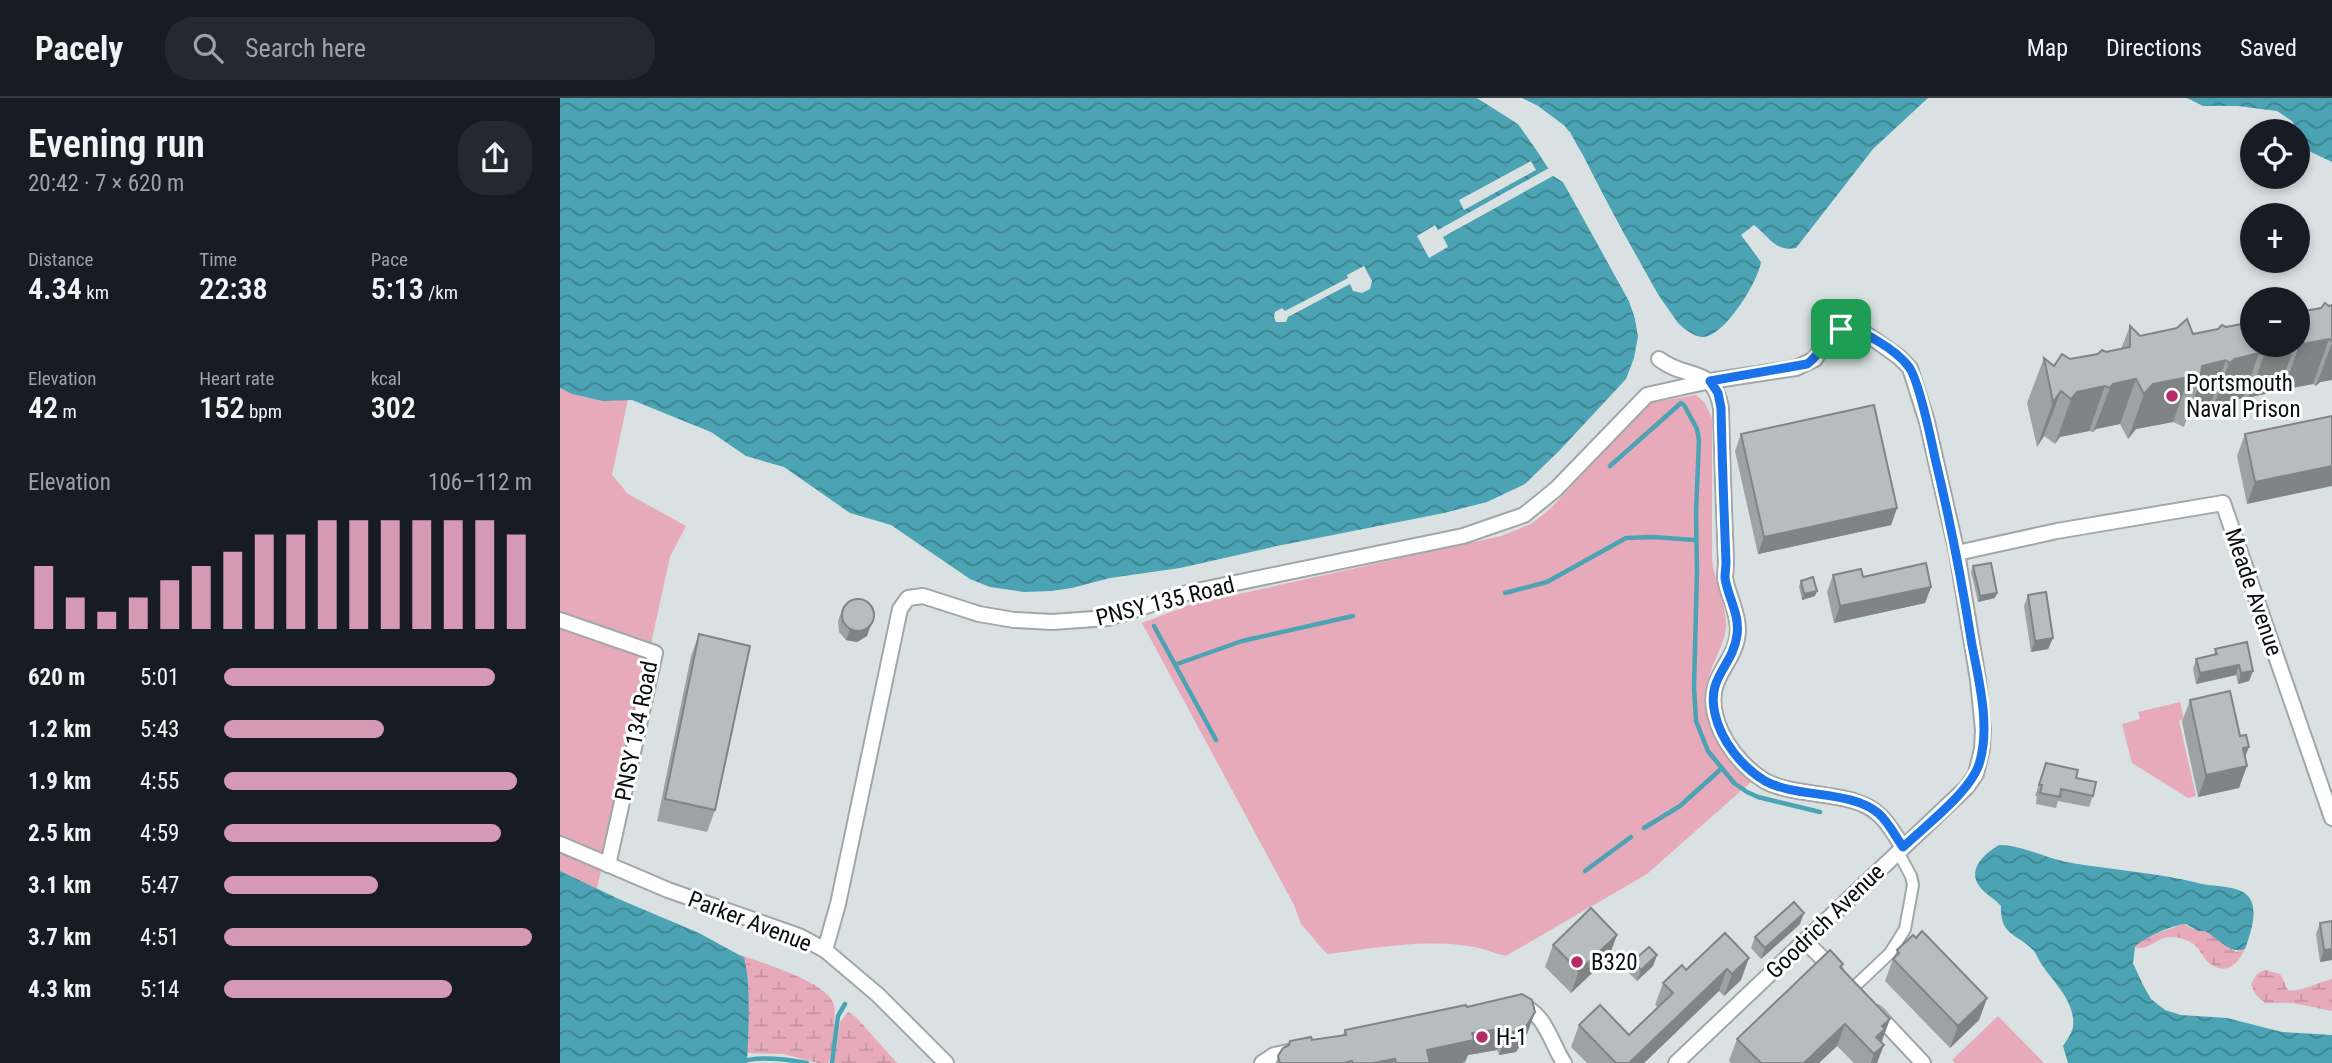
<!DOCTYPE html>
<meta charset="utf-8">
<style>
:root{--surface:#171b24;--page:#242831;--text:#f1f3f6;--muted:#9ea1a6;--line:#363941;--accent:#d699b5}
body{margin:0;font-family:"Roboto Condensed",sans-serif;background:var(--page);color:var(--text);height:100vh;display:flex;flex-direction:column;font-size:26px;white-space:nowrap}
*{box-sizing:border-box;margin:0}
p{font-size:23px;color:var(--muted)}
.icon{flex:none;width:38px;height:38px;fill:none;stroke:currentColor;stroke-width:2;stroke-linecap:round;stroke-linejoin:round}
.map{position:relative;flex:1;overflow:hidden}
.sheet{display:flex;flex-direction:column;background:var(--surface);width:560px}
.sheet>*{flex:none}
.fabs{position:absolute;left:1680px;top:21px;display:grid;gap:14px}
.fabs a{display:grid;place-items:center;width:70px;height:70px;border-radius:50%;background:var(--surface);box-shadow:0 4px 10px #0003;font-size:35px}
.pin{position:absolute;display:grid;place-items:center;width:60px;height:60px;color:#fff;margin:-30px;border-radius:14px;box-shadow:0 4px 10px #0006}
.round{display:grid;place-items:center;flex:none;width:74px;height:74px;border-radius:28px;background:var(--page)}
.headline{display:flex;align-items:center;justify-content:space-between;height:119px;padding:0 28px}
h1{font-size:38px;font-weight:600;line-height:52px}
.figures{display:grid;grid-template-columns:repeat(3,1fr);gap:10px;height:119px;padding:7px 28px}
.figures div{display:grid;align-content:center}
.figures b{font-size:30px;font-weight:600}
.figures small{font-size:19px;font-weight:400}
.figures p{font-size:19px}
.chart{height:196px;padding:14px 28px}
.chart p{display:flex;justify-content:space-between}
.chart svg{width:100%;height:126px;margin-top:7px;stroke:var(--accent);stroke-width:6}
ul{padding:0 28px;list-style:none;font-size:23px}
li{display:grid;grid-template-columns:112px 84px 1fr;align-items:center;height:52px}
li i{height:18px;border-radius:9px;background:var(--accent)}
header{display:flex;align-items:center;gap:42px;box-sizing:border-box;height:98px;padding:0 35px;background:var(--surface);border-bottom:2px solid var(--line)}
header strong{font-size:33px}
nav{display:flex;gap:38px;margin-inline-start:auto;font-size:24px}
.search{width:490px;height:63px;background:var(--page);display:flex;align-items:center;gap:18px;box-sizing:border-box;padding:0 24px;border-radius:28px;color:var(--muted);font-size:26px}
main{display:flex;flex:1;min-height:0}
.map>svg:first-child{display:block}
</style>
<header>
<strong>Pacely</strong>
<div class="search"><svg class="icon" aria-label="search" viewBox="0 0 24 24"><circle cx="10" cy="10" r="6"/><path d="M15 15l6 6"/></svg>Search here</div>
<nav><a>Map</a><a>Directions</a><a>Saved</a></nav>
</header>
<main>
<section class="sheet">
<div class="headline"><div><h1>Evening run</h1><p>20:42 · 7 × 620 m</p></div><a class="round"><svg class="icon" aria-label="share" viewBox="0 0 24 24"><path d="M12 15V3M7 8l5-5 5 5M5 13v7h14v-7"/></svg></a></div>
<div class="figures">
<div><p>Distance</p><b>4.34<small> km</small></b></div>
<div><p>Time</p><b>22:38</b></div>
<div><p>Pace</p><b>5:13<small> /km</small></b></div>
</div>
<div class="figures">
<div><p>Elevation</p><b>42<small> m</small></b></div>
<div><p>Heart rate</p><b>152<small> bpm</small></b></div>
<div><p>kcal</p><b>302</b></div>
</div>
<div class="chart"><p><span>Elevation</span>106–112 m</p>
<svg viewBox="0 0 160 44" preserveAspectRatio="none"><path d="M5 44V22M15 44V33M25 44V38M35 44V33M45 44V27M55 44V22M65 44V17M75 44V11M85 44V11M95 44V6M105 44V6M115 44V6M125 44V6M135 44V6M145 44V6M155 44V11"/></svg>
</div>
<ul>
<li><b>620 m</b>5:01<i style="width:88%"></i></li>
<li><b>1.2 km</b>5:43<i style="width:52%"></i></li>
<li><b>1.9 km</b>4:55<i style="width:95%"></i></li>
<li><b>2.5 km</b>4:59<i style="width:90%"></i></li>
<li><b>3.1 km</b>5:47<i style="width:50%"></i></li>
<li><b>3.7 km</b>4:51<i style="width:100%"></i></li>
<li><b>4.3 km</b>5:14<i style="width:74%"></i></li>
</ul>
</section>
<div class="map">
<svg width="1772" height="965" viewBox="0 0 1772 965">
<defs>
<pattern id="wetland-marsh" width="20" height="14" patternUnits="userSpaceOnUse" patternTransform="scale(1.75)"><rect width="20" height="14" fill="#e7aabb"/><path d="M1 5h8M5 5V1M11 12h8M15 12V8" fill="none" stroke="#c591a0"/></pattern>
<pattern id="water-waves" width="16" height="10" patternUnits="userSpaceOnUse" patternTransform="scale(1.75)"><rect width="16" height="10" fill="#4ba3b3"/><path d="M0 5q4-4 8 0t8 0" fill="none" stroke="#3d8390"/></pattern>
</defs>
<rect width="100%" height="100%" fill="#dae1e2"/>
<g fill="url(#wetland-marsh)">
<path d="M1624,826l8,5 13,1 31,22 9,-3c-9,18 -21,28 -39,11 -5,-5 -7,-13 -14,-17 -6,-4 -14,-6 -21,-6 -14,-1 -22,15 -36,10l11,-10z"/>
<path d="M181,857c20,8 84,26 92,48 3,7 1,19 1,27 -1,11 -1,23 -6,33h-10l-35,-9 -36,-1 -2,-90z"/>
<path d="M1705,872l15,4 8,16c10,3 31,-8 44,-11v32l-39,-8h-28l-10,-9 -4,-10 6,-10z"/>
<path d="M288,914l8,5 41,46h-63l6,-41z"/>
</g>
<g fill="#e7aabb">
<path d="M0,290c22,12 44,12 68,11l-16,76 16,19 58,32 -16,31 -73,332 -37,-18z"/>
<path d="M1136,297l9,8 7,15v141c2,23 15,45 14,69 -2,16 -11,30 -16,45 -16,44 11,80 41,109l-104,92 -141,82c-10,-2 -21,-7 -31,-9 -48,-9 -100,1 -148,7l-26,-30 -7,-19 -152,-282 47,-18 312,-69 30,-12 19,-15 100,-106z"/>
<path d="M1620,604l4,17 -5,2 17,75 -8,2 -56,-35 -10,-39 18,-5 -2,-7z"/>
<path d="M1438,918l46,47h-89l-3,-3z"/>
</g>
<g fill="url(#water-waves)">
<path d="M0,0h917c16,9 34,18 46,31 14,17 22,42 40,53l66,119 6,17 3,18 -4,22 -8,21 -67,72 -34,33 -38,18 -43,11 -167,33 -97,22 -70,10 -38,10 -21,3 -27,1 -34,-5 -20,-8 -79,-54 -41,-12 -66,-46 -38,-11 -35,-24 -79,-32 -29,1 -31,-7 -12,-6z"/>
<path d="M962,0h406l-55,51 -77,99c-20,4 -27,-11 -42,-23l-13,10 20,27c-3,20 -37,75 -58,75 -12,0 -28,-16 -35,-25l-59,-105 -26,-52 -18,-29 -27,-20z"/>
<path d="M1627,0h145v64l-23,-11 -17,-30 -15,-10 -39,-5h-35z"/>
<path d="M1439,747c22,0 44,12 67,17 44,8 89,10 132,21 14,4 42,2 51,14 10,14 1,38 -4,52 -15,6 -27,-11 -40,-18h-7l-12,-7c-13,1 -42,13 -51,23l-2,16 10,22 8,14 14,11 16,5 46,3 55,14 50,3v28h-264l-5,-17c3,-5 9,-13 10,-19 3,-25 -19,-44 -31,-62 -3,-4 -5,-10 -8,-14 -16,-18 -34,-14 -33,-45 -6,-7 -16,-12 -21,-19 -14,-17 5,-34 19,-42z"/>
<path d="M0,773l61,29 78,33 44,24c9,19 5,83 4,106h-187z"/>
</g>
<g fill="#dae1e2">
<path d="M917,0h8l35,23 27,36 9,17 9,6 67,120 7,17 2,17 -3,2 -3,-18 -6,-17 -51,-94 -15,-25 -10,-6 -110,61 5,10 -19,11 -12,-22 18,-11 3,5 111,-62 -31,-44z"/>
<path d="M959,0l19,8 32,26 80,151 28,40 -4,1 -4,-3 -23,-37 -80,-150 -15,-14z"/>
<path d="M971,63l5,9 -72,40 -5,-10z"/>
<path d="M804,168l8,15 -2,8 -8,4 -9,-2 -3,-7 -62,33 -2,5h-10l-2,-5 1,-5 7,-4 3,3 63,-33 -1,-3z"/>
</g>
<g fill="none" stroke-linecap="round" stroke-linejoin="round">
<g stroke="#4ba3b3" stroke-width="4.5">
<path d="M1050,368l71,-63 3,2 13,24 2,11 -3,73 1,58 -3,116 2,34 12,30 26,32 13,9 11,5 62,15"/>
<path d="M945,495l42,-11 79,-44 26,-1 43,3"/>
<path d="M594,528l62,114"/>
<path d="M617,566l65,-23 111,-25"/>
<path d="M1084,730l36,-22 42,-38"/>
<path d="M1025,773l46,-34"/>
<path d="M179,965c16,-8 51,-3 68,0"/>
<path d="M272,965l6,-47 7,-12"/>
</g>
<g stroke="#a1a7a8" stroke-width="14">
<path id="pedestrian" d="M1292,891l38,-36 15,-24 8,-44 -2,-9 -13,-24"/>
</g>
<g stroke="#a1a7a8" stroke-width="18">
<g id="minor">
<path d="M1099,261c28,22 54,5 62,49 1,51 3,103 5,154 0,5 -1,11 -1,16 3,18 13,33 13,52 -1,34 -32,44 -23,84 6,27 27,53 50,67 31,17 86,9 112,32 11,8 18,23 26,34"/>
<path d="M1397,455l100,-22 166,-28 109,315"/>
<path d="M0,522l95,33 -47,212"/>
<path d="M0,746l108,46 131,46 26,14 53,45 68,68"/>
<path d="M1245,843l30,30"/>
<path d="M265,852l13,-46 62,-295 8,-11 15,-2 56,18 35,6 38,2 56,-4 79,-25 276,-57 61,-21 32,-26 91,-94 63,-14 86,-13 19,-9 12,-20 10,-9 17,-1 17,8 28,20 11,11 17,54 30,131 21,127 5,50 -1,19 -6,25 -9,13 -291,276"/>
<path d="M960,907c25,7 31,38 44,58"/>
<path d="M1316,915l47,50"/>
<path d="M702,965l12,-8 24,-5"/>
</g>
</g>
<use href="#pedestrian" stroke="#fff" stroke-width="10"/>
<use href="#minor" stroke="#fff" stroke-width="14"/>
</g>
<g fill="#9da3a3">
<path d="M1772,207v75l-12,2 -4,4 -3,-2 -26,5 -5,4 -4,-2 -27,6 -3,3 -5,-2 -24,5 -6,5 -3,-3 -20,4 -6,18 -11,-5 -37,7 -8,10 -8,-15 -24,5 -3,3 -4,-1 -29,6 -5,7 -11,-8 -7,11 -10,-44 17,-45 10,8 16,-7 51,-10 9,-23 10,10 53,-2z"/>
<path d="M1772,318l-85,88 -10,-48 8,-22z"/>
<path d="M1181,336l156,74 -6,17 -133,29 -23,-103z"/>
<path d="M1413,468l22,32 -17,4 -7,-30z"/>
<path d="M1273,477l30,2 68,10 -6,16 -91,20 -7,-31z"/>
<path d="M1241,483l14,15 -13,4 -3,-14z"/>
<path d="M1468,497l25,43 -5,11 -17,3 -7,-46z"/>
<path d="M282,512l25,26 -10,6 -11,-2 -7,-8 -1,-11z"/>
<path d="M139,536l16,176 -8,22 -50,-11 34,-165z"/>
<path d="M1655,551l38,22 -4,10 -11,3 -2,-9 -40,9 -3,-15 3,-10 18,-4z"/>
<path d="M1630,602l55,58 -6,30 -41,9 -16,-75z"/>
<path d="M1486,665l30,15 17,18 -4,11 -31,-6 -2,7 -20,-4 1,-8h-2z"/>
<path d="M1760,825l12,37 -12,2 -4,-28z"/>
<path d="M1240,826l-39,35 -10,-11 4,-11z"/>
<path d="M1165,835l16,47 -17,16 -5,-5 -75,72h-57l-16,-16 8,-22 50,10 29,-28 -3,-2 8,-22 23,-13z"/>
<path d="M993,847l56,12 -38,36 -26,-26z"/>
<path d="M1337,852l90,48 -8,22 -29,28 -65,-67 8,-22 2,-2z"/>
<path d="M1097,857l-4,11 -16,15 -8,-8 4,-12z"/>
<path d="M1281,871l49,50 -9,23 -4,21h-23l-17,-17 -18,17h-88l-2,-2 8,-22z"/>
<path d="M907,909l68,5 -8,22 -11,18 -17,3 -2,-5 -29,5 -3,7 -4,1h-185l2,-7 65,-21 2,-5z"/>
</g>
<g fill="#808485">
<path d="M1769,241l-16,45 -26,5 -5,4 16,-44 5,-5z"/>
<path d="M1772,245v37l-12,2 -4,4z"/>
<path d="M1735,248l-17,45 -27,6 -3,3 16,-45 4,-3z"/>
<path d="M1699,255l-16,45 -24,5 -6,5 16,-45 6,-4z"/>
<path d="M1666,262l-16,45 -20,4 10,-27 2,-16z"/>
<path d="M1629,279l-16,45 -37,7 -8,10 16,-45 9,-10z"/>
<path d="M1576,281l-16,45 -24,5 -3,3 17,-44 3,-4z"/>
<path d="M1545,288l-16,45 -29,6 -5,7 16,-45 6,-7z"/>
<path d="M1501,293l-17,45 -7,11 16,-45z"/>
<path d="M1772,368v20l-85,18 8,-22z"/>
<path d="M1337,410l-6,17 -133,29 6,-17z"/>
<path d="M1371,489l-6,16 -91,20 6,-17z"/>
<path d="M1257,493l-2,5 -13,4 2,-6z"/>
<path d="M1437,495l-2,5 -17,4 2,-6z"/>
<path d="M311,527l-4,11 -10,6 -11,-2 4,-11z"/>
<path d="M1493,540l-5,11 -17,3 4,-11z"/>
<path d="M1679,567l-3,10 -40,9 4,-11z"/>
<path d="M1693,573l-4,10 -11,3 3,-11z"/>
<path d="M1689,649l-8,20 6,-1 -8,22 -41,9 8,-22 37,-27z"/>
<path d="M1244,815l-4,11 -39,35 4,-11z"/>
<path d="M1057,837l-8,22 -38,36 8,-22z"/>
<path d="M1772,851v11l-12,2 4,-12z"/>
<path d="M1097,857l-4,11 -16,15 4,-11z"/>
<path d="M1189,860l-8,22 -17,16 8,-22z"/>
<path d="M1167,871l-8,22 -75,72h-15z"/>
<path d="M1427,900l-8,22 -29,28 8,-22z"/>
<path d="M975,914l-8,22 -11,18 -17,3 8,-22z"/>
<path d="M1330,921l-8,22 -2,1 -4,-5 6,-11z"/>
<path d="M1285,926l-8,22 -18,17h-15z"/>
<path d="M945,930l-8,22 -29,5 -3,7 -4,1h-39l5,-13 45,-17z"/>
<path d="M1324,947l-7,18h-6l3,-9z"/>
<path d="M835,961l-2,4h-20z"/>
</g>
<g fill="#b7bdbe" stroke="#808485" stroke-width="2">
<path d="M1765,205l4,3 3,-1v36l-3,-2 -26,5 -5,5 -3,-3 -27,6 -4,3 -5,-2 -24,6 -6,4 -3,-3 -24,6 -2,16 -11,-5 -36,7 -9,10 -8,-15 -23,5 -3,4 -5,-2 -28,6 -6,7 -10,-8 -8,11 -9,-44 10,8 8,-12 8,5 28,-5 4,-4 4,2 24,-5v-21l10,10 37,-8 10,-9 6,15 25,-5 4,-4 4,2 26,-5v23h46v-33l23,-4z"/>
<path d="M1314,307l23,103 -133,29 -23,-103z"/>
<path d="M1772,318v50l-77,16 -10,-48z"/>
<path d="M1366,465l5,24 -91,19 -7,-31 28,-6 2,8z"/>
<path d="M1431,465l6,30 -17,3 -7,-30z"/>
<path d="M1253,479l4,14 -13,3 -3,-13z"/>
<path d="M1486,494l7,46 -18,3 -7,-46z"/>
<circle cx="298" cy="517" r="16"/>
<path d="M139,536l51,12 -35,164 -50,-11z"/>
<path d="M1687,544l6,29 -12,2 -2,-8 -39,8 -4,-14 21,-5 -2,-5z"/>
<path d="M1670,593l10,45 6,-1 3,12 -6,1 4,18 -41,9 -16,-75z"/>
<path d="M1486,665l32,7 -2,8 20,4 -3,14 -32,-7 -1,8 -20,-4 2,-8h-3z"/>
<path d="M1234,804l10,11 -39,35 -10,-11z"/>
<path d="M1031,810l26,27 -38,36 -26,-26z"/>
<path d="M1772,823v28l-8,1 -4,-27z"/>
<path d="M1362,833l65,67 -29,28 -65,-67 6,-6 -2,-3 16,-15 3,3z"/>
<path d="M1165,835l24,25 -17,16 -5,-5 -98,94h-13l-37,-38 21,-20 29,30 44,-42 -10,-10 19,-18 4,5z"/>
<path d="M1089,849l8,8 -16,15 -8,-9z"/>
<path d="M1270,852l13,14 -3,3 50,52 -8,7 3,3 -9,8 8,8 -10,9 -29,-30 -41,39h-43l-24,-24z"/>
<path d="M962,896l10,6 3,12 -11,18 -17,3 -2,-5 -33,5 2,7 -47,10 3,13h-34l-1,-4 -22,4h-20l-1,-2 -8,2h-64l-2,-7 5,-8 6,-3 1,-4 21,-4 1,3 34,-5 -1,-5 121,-25 1,2z"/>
</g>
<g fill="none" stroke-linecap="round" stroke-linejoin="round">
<g stroke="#fff" stroke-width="14">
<path id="route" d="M1281,231c20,-2 56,22 68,38 10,14 22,72 26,91 15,62 27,124 37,187 7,36 18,80 8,116 -7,29 -55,65 -77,86 -8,-11 -15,-26 -25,-34 -27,-23 -82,-15 -113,-32 -23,-14 -44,-40 -50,-67 -9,-38 18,-47 22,-79 3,-21 -9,-37 -12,-57 0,-5 1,-11 1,-16 -2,-51 -4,-103 -5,-154l-3,-15 -8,-12 97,-17c15,-10 18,-28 34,-35z"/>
</g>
<use href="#route" stroke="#1a73e8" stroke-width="9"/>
</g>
<g fill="#b52a65" stroke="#fff" stroke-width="2.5">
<circle cx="1612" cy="298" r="7"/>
<circle cx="1017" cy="864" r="7"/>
<circle cx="922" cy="939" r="7"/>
</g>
<g text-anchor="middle" stroke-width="6" stroke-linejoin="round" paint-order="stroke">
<g font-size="23" fill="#0b0e0e" stroke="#fff" text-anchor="start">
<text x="1626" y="293">Portsmouth<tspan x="1626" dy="26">Naval Prison</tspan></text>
<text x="1031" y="872">B320</text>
<text x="936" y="947">H-1</text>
</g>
<g font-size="23" fill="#0b0e0e" stroke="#fff">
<text transform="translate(1694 494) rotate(71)" y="8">Meade Avenue</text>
<text transform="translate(605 503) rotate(-14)" y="8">PNSY 135 Road</text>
<text transform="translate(76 633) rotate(-79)" y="8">PNSY 134 Road</text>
<text transform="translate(190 823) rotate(21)" y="8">Parker Avenue</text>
<text transform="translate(1265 823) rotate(-44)" y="8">Goodrich Avenue</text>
</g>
</g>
</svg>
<div class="fabs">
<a><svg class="icon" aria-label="locate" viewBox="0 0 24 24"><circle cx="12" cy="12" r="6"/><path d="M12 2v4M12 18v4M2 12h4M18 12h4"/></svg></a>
<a>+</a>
<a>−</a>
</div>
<div class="pin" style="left:1281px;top:231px;background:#1e9e55"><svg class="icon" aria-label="arrive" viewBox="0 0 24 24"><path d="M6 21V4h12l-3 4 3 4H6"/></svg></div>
</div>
</main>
